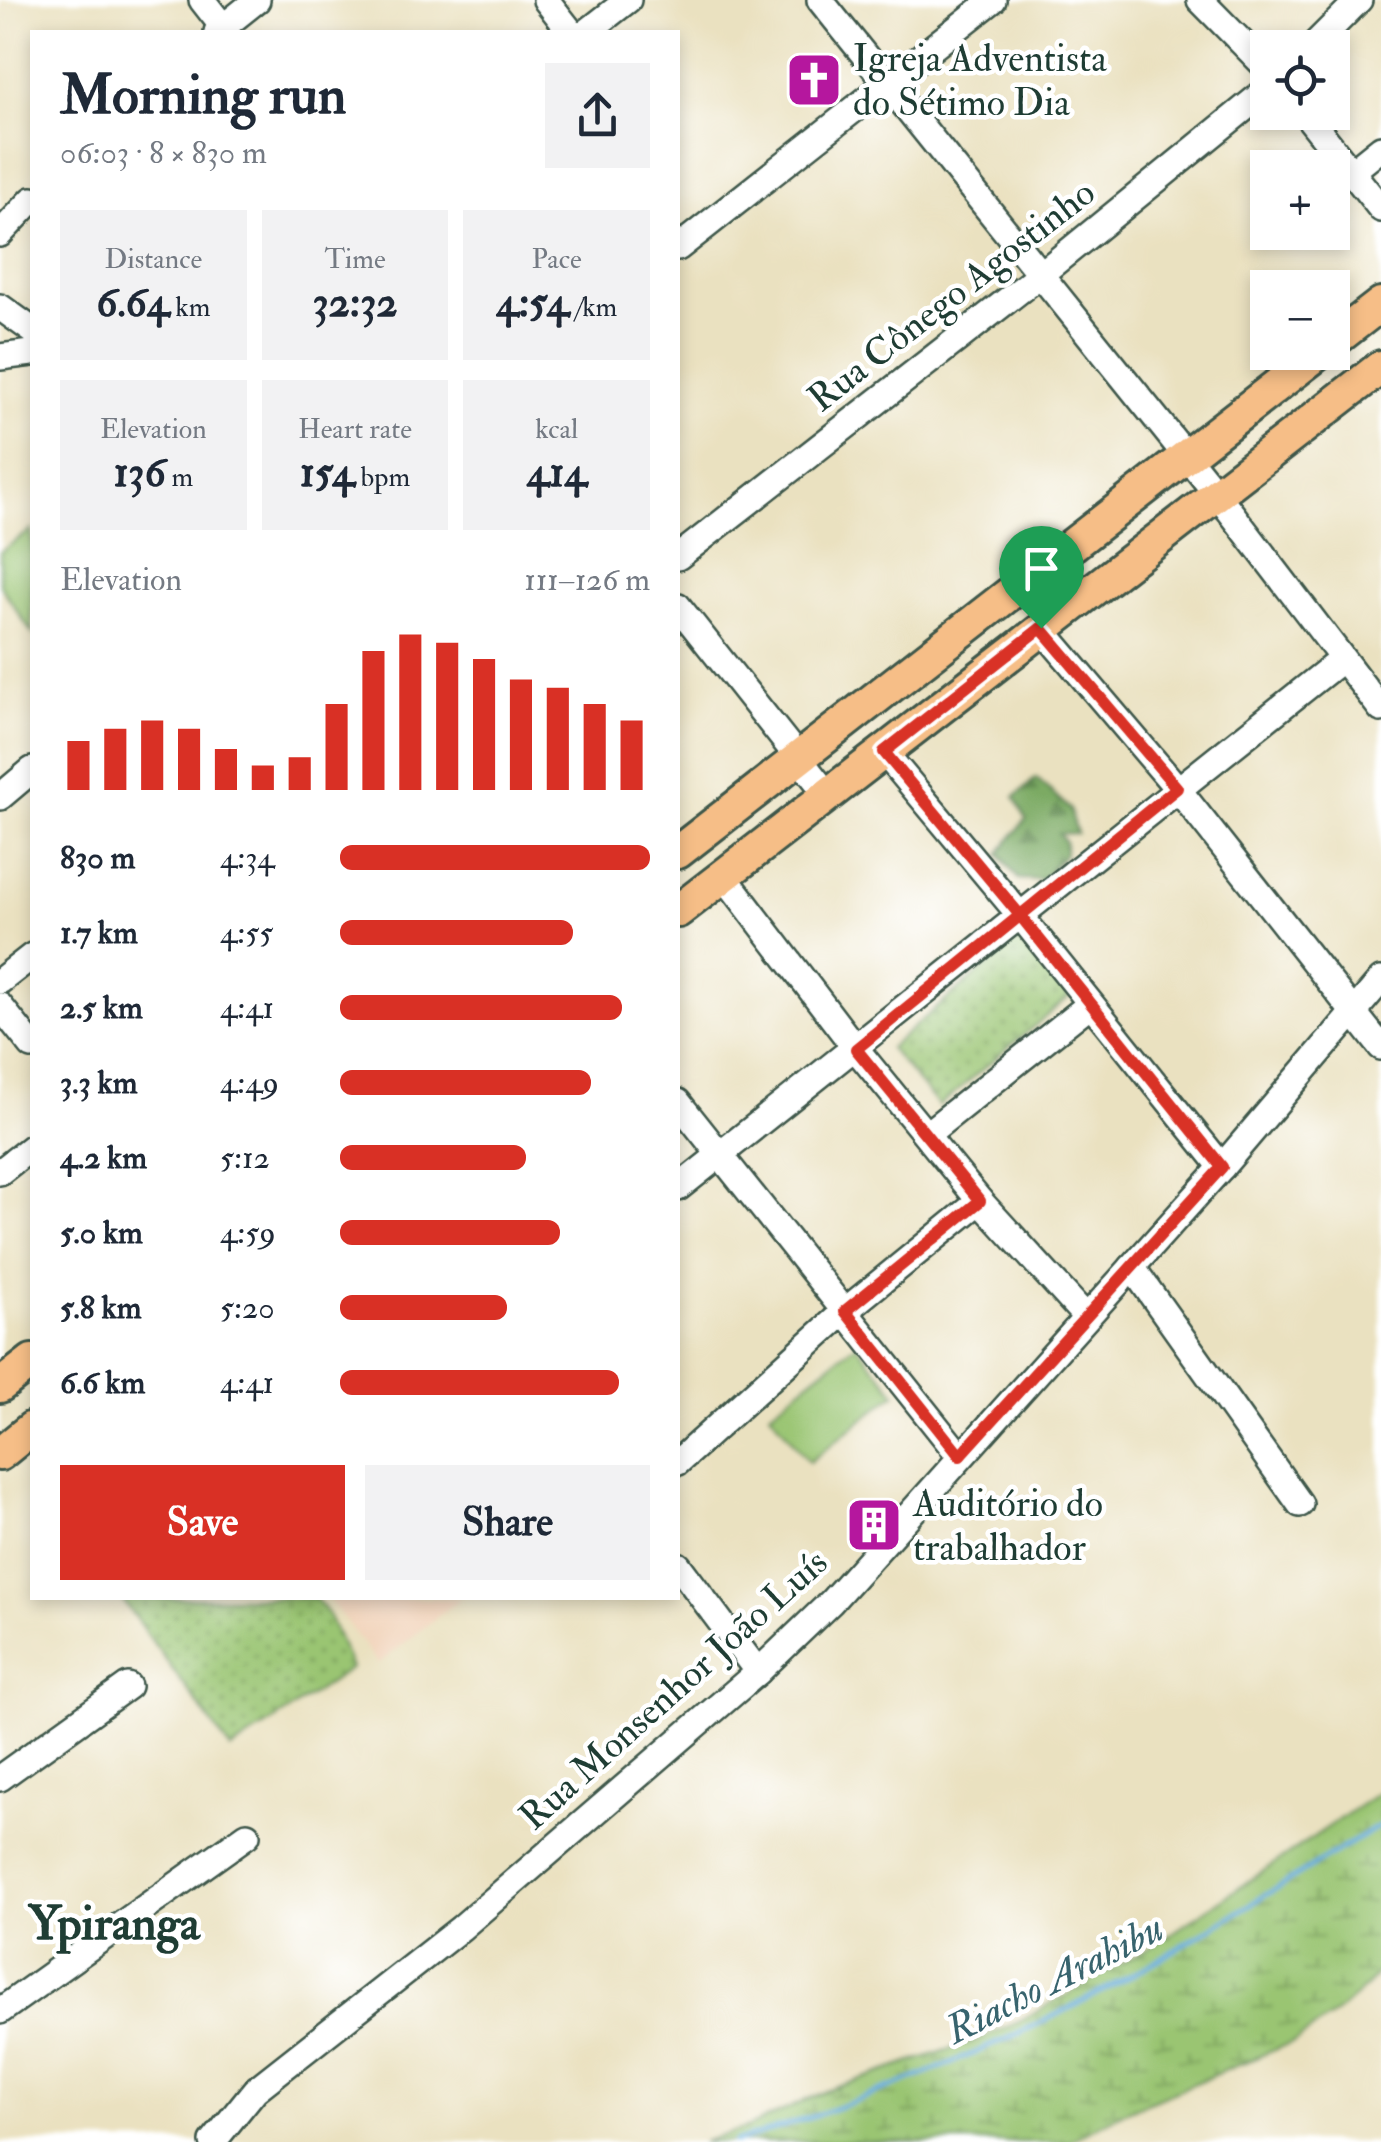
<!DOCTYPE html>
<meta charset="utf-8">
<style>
:root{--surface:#fff;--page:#f2f2f3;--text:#1f2937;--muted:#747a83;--accent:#d93025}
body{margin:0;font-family:"IM FELL Double Pica",serif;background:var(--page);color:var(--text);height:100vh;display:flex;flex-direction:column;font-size:38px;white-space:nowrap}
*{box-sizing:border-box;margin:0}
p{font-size:32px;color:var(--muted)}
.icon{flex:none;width:55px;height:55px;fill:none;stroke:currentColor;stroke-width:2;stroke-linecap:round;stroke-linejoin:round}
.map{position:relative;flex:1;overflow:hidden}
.side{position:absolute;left:30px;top:30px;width:650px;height:1570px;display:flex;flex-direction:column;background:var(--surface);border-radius:0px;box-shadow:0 5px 15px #0003}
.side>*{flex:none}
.tools{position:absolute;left:1250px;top:30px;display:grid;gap:20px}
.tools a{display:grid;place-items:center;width:100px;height:100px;border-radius:0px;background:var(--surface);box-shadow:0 5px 15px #0003;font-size:50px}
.pin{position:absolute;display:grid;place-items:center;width:85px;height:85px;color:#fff;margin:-102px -42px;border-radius:50% 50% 50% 0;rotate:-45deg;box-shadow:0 0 10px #0007}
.pin .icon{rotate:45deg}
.round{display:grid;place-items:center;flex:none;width:105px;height:105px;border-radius:0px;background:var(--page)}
.overview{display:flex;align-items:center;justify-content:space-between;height:170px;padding:0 30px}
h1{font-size:55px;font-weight:700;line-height:75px}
.metrics{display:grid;grid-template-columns:repeat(3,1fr);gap:15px;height:170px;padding:10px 30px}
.metrics div{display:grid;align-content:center;border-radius:0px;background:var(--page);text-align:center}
.metrics b{font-size:42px;font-weight:700}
.metrics small{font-size:28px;font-weight:400}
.metrics p{font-size:28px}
.chart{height:280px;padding:20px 30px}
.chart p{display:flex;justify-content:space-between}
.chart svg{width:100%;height:180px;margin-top:10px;stroke:var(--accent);stroke-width:6}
.action{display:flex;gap:20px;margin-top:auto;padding:20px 30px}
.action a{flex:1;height:115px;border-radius:0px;background:var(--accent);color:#fff;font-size:40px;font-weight:700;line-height:115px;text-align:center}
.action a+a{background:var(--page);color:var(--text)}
ul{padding:0 30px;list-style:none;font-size:32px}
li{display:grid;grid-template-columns:160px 120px 1fr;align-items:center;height:75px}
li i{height:25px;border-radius:12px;background:var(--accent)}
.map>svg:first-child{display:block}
</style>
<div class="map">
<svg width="1381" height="2142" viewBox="0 0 1381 2142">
<defs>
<pattern id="green-dots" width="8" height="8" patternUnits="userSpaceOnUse" patternTransform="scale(2.5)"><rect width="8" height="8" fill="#9ac572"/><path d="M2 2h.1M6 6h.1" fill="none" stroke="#7da15e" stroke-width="1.8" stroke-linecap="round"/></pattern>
<pattern id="forest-firs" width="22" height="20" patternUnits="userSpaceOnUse" patternTransform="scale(2.5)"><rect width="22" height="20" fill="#7baa64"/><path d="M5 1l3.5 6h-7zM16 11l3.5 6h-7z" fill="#648c53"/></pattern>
<pattern id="wetland-marsh" width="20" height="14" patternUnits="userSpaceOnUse" patternTransform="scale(2.5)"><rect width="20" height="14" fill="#9ac572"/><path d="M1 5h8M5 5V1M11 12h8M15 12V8" fill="none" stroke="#7da15e"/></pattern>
</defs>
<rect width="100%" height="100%" fill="#fff"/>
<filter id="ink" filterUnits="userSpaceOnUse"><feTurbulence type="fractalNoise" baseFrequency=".01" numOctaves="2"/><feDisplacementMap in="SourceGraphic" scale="20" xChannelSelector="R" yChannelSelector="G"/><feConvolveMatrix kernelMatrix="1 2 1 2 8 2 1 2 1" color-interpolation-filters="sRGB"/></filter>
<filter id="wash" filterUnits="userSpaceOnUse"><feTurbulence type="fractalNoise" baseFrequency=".0048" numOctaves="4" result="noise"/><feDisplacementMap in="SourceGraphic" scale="40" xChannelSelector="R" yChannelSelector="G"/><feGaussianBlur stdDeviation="2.25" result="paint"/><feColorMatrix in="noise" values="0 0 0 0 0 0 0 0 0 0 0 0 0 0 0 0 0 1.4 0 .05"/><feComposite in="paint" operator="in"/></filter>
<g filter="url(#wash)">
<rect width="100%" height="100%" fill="#eae1c0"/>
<path fill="#f2d5bd" d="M328,1598h133l-83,66z"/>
<g fill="url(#green-dots)" stroke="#5c8153" stroke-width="2.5">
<path d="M1020,938l50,58 -131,110 -50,-58z"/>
<path d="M121,1598h194l13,16 23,54 -120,82z"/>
</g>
<path fill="url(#forest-firs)" stroke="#4d744c" stroke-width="2.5" d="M1036,778l34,31 7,24 -18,1 6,8v12l-24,26 -23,-1 -19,-25 27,-35 -11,-22z"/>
<path fill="url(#wetland-marsh)" stroke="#5c8153" stroke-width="2.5" d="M1381,1791v176l-12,17 -35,31 -40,27 -172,71 -54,29h-366l47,-15 77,-36 151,-51 42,-18 140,-80z"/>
<g fill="#9ac572" stroke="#5c8153" stroke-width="2.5">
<path d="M32,530v103l-32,-48v-33z"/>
<path d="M856,1344l40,49 -87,69 -39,-50z"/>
</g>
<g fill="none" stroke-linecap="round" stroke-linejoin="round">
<path stroke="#65abdb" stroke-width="5" d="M735,2142c118,-37 234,-82 345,-139 103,-54 201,-119 301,-178"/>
</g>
</g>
<g filter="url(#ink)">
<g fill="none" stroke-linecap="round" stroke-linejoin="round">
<g stroke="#3d5649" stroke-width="30">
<g id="minor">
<path d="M202,0l25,32"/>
<path d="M546,0l25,32"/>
<path d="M820,0l396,493 165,216"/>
<path d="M1200,0l68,69"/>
<path d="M217,32l40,-32"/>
<path d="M587,32l41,-32"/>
<path d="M1311,48l48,-48"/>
<path d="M1304,112l77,97"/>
<path d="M1351,172l30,-24"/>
<path d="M0,234l32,-34"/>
<path d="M678,248l315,-248"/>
<path d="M0,307l32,23"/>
<path d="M0,357l32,-4"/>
<path d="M678,557l363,-283 227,-185"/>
<path d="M678,606l149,188"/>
<path d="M1041,628l136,160 204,259"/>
<path d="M884,752l135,162 203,253"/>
<path d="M0,797l32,-27"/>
<path d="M724,876l132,173 124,152 106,116"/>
<path d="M0,981l32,-25"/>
<path d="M0,1006l32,40"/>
<path d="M678,1102l282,354"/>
<path d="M927,1134l162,-129"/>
<path d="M0,1172l32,-25"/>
<path d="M678,1188c222,-175 441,-354 664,-529"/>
<path d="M1132,1267l168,237"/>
<path d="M678,1462l167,-151 135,-110"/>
<path d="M678,1565l80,107"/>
<path d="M0,1778l128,-92"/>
<path d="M0,2011l247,-176"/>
<path d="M213,2142l42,-52 206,-162 297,-256 73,-70 391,-435 159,-187"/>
</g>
</g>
<g stroke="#3d5649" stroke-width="38">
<g id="major">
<path d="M1332,342l49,-38"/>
<path d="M678,852l642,-500"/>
<path d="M678,911l703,-544"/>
<path d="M0,1386l32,-25"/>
<path d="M0,1454l32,-26"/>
</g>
</g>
<use href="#minor" stroke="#fff" stroke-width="25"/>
<use href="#major" stroke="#f6be87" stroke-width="32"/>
</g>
</g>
<g fill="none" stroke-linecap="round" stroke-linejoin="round" filter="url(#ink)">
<g stroke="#fff" stroke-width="20">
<path id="route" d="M1041,628l-157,124 135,162 203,253 -262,289 -115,-145 135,-110 -124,-152 321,-261 -136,-160"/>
</g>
<use href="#route" stroke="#d93025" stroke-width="12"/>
</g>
<defs>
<g id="church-square" transform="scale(2.875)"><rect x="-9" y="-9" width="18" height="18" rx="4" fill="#b5179e" stroke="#fff"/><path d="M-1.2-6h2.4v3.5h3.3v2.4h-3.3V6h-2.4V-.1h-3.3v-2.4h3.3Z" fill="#fff"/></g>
<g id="building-square" transform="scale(2.875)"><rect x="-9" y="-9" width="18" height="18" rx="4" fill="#b5179e" stroke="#fff"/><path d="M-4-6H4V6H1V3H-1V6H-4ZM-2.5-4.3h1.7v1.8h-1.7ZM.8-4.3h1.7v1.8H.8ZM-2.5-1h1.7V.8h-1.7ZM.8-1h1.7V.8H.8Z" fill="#fff"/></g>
</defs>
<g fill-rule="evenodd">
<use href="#church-square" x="814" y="80"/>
<use href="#building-square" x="874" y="1525"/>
</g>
<g text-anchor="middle" stroke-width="9" stroke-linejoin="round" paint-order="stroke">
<g font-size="38" fill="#1f3d34" stroke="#fff" text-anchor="start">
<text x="853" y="71">Igreja Adventista<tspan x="853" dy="44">do Sétimo Dia</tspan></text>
<text x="913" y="1516">Auditório do<tspan x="913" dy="44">trabalhador</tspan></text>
</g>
<g font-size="38" fill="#1f3d34" stroke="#fff">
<text transform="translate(951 295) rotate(-38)" y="13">Rua Cônego Agostinho</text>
<text transform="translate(673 1689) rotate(-42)" y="13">Rua Monsenhor João Luís</text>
</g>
<g font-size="40" font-style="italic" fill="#38646e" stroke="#fff">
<text transform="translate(1054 1978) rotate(-27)" y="14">Riacho Arahibu</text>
</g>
<g font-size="48" font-weight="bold" fill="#1f3d34" stroke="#fff">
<text x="114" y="1939">Ypiranga</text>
</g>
</g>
</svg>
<div class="tools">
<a><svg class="icon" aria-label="locate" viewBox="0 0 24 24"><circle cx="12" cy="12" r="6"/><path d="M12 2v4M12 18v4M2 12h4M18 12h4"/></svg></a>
<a>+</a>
<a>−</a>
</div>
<div class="pin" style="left:1041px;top:628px;background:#1e9e55"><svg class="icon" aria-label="arrive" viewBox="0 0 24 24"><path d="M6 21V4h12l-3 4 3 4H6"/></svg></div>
<section class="side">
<div class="overview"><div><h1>Morning run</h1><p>06:03 · 8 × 830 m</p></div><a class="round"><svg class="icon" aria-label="share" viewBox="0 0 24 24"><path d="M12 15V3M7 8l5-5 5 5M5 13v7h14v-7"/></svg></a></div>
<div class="metrics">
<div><p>Distance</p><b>6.64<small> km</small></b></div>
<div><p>Time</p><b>32:32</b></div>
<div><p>Pace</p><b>4:54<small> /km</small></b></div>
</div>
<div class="metrics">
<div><p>Elevation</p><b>136<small> m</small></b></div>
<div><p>Heart rate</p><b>154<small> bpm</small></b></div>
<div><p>kcal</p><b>414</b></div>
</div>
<div class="chart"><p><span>Elevation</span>111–126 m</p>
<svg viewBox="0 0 160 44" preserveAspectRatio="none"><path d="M5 44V32M15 44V29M25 44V27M35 44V29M45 44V34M55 44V38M65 44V36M75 44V23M85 44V10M95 44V6M105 44V8M115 44V12M125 44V17M135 44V19M145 44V23M155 44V27"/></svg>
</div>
<ul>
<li><b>830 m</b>4:34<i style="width:100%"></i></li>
<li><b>1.7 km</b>4:55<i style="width:75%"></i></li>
<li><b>2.5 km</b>4:41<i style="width:91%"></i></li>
<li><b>3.3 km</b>4:49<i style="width:81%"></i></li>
<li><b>4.2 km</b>5:12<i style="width:60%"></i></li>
<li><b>5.0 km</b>4:59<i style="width:71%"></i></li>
<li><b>5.8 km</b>5:20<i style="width:54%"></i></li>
<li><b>6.6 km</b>4:41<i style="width:90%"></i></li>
</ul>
<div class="action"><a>Save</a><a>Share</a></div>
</section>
</div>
